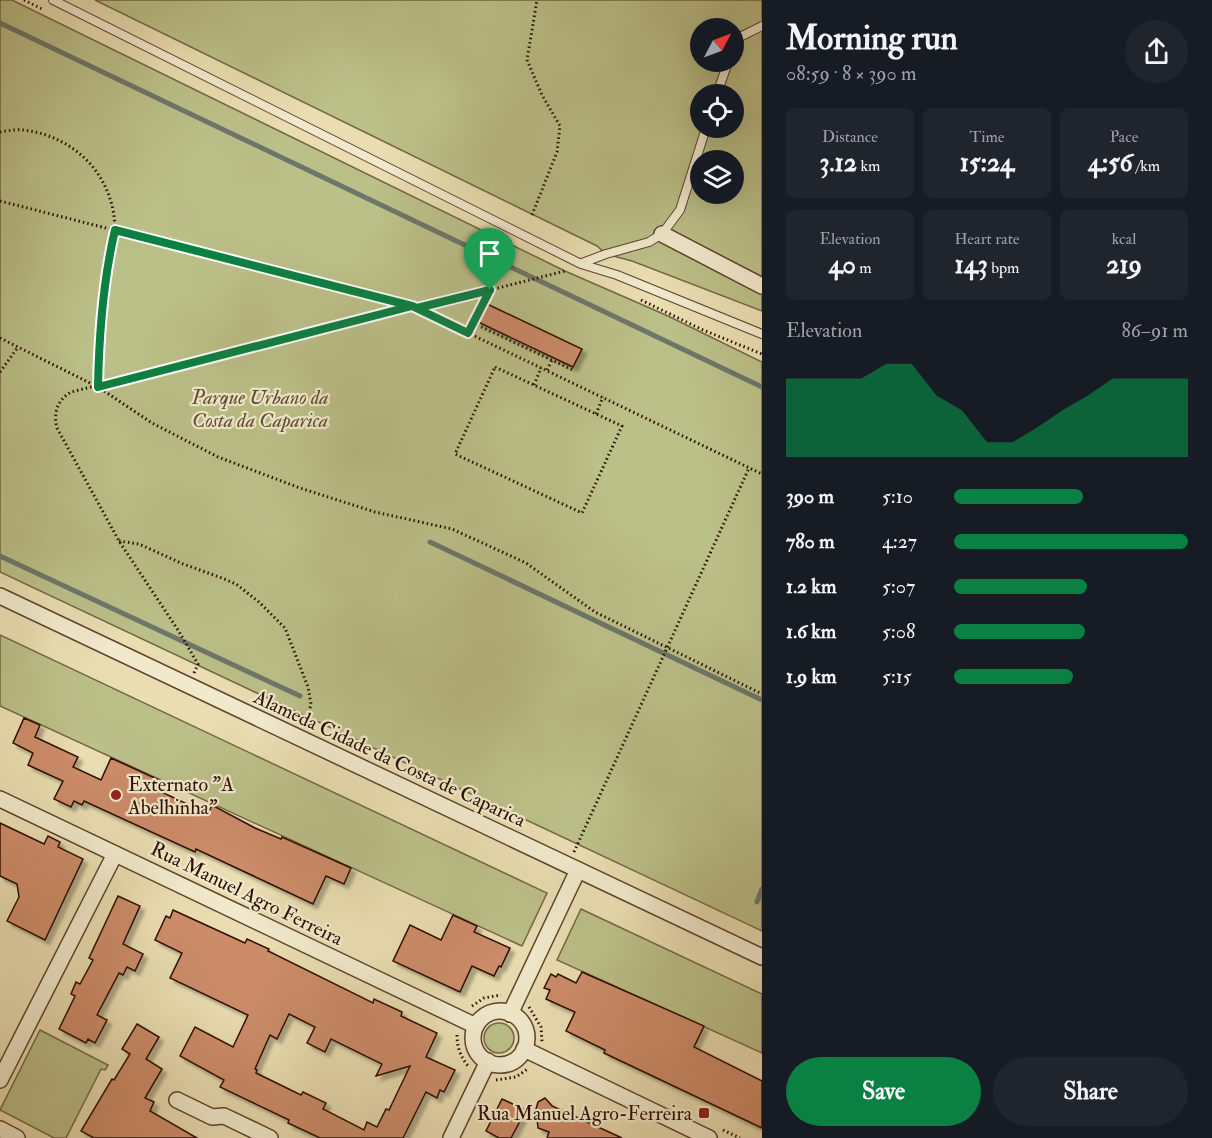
<!DOCTYPE html>
<meta charset="utf-8">
<style>
:root{--surface:#171b24;--page:#20242c;--text:#f1f3f6;--muted:#9ea1a6;--accent:#0b8043}
body{margin:0;font-family:"IM FELL Double Pica",serif;background:var(--page);color:var(--text);height:100vh;display:flex;flex-direction:column;font-size:22px;white-space:nowrap}
*{box-sizing:border-box;margin:0}
p{font-size:20px;color:var(--muted)}
.icon{flex:none;width:33px;height:33px;fill:none;stroke:currentColor;stroke-width:2;stroke-linecap:round;stroke-linejoin:round}
.map{position:relative;flex:1;overflow:hidden}
.sheet{display:flex;flex-direction:column;background:var(--surface);width:450px}
.sheet>*{flex:none}
.needle{width:39px;rotate:49deg}
.controls{position:absolute;left:690px;top:18px;display:grid;gap:12px}
.controls a{display:grid;place-items:center;width:54px;height:54px;border-radius:50%;background:var(--surface);box-shadow:0 6px 24px #0002;font-size:30px}
.pin{position:absolute;display:grid;place-items:center;width:51px;height:51px;color:#fff;margin:-62px -26px;border-radius:50% 50% 50% 0;rotate:-45deg;box-shadow:0 0 6px #0007}
.pin .icon{rotate:45deg}
.round{display:grid;place-items:center;flex:none;width:63px;height:63px;border-radius:32px;background:var(--page)}
.head{display:flex;align-items:center;justify-content:space-between;height:102px;padding:0 24px}
h1{font-size:33px;font-weight:700;line-height:45px}
.stats{display:grid;grid-template-columns:repeat(3,1fr);gap:9px;height:102px;padding:6px 24px}
.stats div{display:grid;align-content:center;border-radius:9px;background:var(--page);text-align:center}
.stats b{font-size:26px;font-weight:700}
.stats small{font-size:16px;font-weight:400}
.stats p{font-size:16px}
.chart{height:168px;padding:12px 24px}
.chart p{display:flex;justify-content:space-between}
.chart svg{width:100%;height:108px;margin-top:6px;fill:var(--accent);opacity:.7}
.button{display:flex;gap:12px;margin-top:auto;padding:12px 24px}
.button a{flex:1;height:69px;border-radius:36px;background:var(--accent);color:#fff;font-size:24px;font-weight:700;line-height:69px;text-align:center}
.button a+a{background:var(--page);color:var(--text)}
ul{padding:0 24px;list-style:none;font-size:20px}
li{display:grid;grid-template-columns:96px 72px 1fr;align-items:center;height:45px}
li i{height:15px;border-radius:8px;background:var(--accent)}
main{display:flex;flex:1;min-height:0}
.map>svg:first-child{display:block}
</style>
<main>
<div class="map">
<svg width="762" height="1138" viewBox="0 0 762 1138">
<defs>
<filter id="shadow"><feDropShadow dx="4.5" dy="4.5" stdDeviation="1.5" flood-color="#0004"/></filter>
</defs>
<rect width="100%" height="100%" fill="#e9ddb1"/>
<filter id="stains"><feTurbulence type="fractalNoise" baseFrequency=".00333" numOctaves="4"/><feColorMatrix values="0 0 0 0 .2 0 0 0 0 .09 0 0 0 0 .02 0 0 0 .5 -.17"/></filter>
<radialGradient id="worn" r=".72"><stop offset=".6" stop-color="#630" stop-opacity="0"/><stop offset="1" stop-color="#630" stop-opacity=".3"/></radialGradient>
<g fill="#bbbf88" stroke="#746644" stroke-width="1.5" fill-rule="evenodd">
<path d="M0,0h12l553,271 103,45 94,46v569l-762,-359z"/>
<path d="M95,0h667v311l-130,-50 -26,-7 -9,-8zM700,28h34v34h-34zM700,94h34v34h-34zM700,160h34v34h-34z"/>
<path d="M0,635l547,258 -25,53 -522,-240z"/>
<path d="M581,909l181,85v59l-205,-93z"/>
<circle cx="499" cy="1038" r="15"/>
<path d="M40,1030l68,35 -3,5 -4,-1 -35,69h-12l-54,-28z"/>
</g>
<g fill="none" stroke-linecap="round" stroke-linejoin="round">
<g stroke="#6d766a" stroke-width="5">
<path d="M0,23l762,364"/>
<path d="M430,542l332,158"/>
<path d="M0,556l300,140"/>
<path d="M757,902l5,-13"/>
</g>
</g>
<g fill="#cc8c69" stroke="#2d0e00" stroke-width="1.5" fill-rule="evenodd" filter="url(#shadow)">
<path d="M485,303l97,46 -9,18 -97,-46z"/>
<path d="M24,718l16,7 -5,12 43,20 -5,10 28,13 10,-22 46,21 -4,9 55,26 4,-9 43,23 26,11 1,-2 69,31 -7,16 -18,-8 -13,28 -117,-55 -1,3 -111,-51 -2,4 -8,-4 -3,6 -17,-8 9,-18 -35,-16 5,-12 -20,-10z"/>
<path d="M0,823l44,21 4,-8 12,6 -2,5 25,12 -38,81 -38,-19 12,-24 -2,-13 -17,-8z"/>
<path d="M118,896l22,10 -17,38 20,10 -8,17 -8,-4 -4,8 -4,-2 -22,42 10,5 -12,23 -7,-4 -2,4 -27,-14 16,-33 -4,-2 5,-12 4,2 13,-24 -4,-2z"/>
<path d="M173,910l72,33 2,-4 22,10 -1,2 105,52 1,-4 28,13 -1,4 36,17 -11,24 29,13 -11,22 -4,-2 -3,8 -11,-6 -23,46h-83l-32,-15 1,-3 -69,-33 4,-7 -44,-24 15,-29 38,20 15,-32 -78,-37 12,-25 -27,-13 11,-24 4,2zM289,1014l26,13 -8,16 18,9 6,-13 51,25 -6,12 34,-10 -21,44 -3,-1 -9,18 -10,-5 -3,8 -41,-21 3,-6 -23,-11 -2,3 -45,-22 1,-3 -2,-1 15,-34 7,4z"/>
<path d="M453,915l24,11 -3,6 36,16 -9,19 -2,-1 -5,10 -22,-10 -12,26 -67,-31 17,-36 31,15z"/>
<path d="M582,972l122,54 -10,21 68,34v47l-158,-75 1,-3 -39,-19 9,-19 -29,-13 4,-9 -6,-2 7,-14 5,3 2,-3 18,9z"/>
<path d="M137,1024l22,13 -13,22 16,10 -17,29 9,4 -4,9 47,27h-103l-13,-7 31,-52 2,1 16,-26 -8,-5z"/>
<path d="M545,1098l7,8 70,32h-75l2,-6 -11,-4 -2,-19 2,-7z"/>
<path d="M502,1099l24,11 -15,28h-12l-13,-7z"/>
</g>
<g fill="none" stroke-linecap="round" stroke-linejoin="round">
<g stroke="#5c422c" stroke-width="10">
<g id="lane">
<path d="M53,0l528,264 36,11 145,59"/>
<path d="M734,47l6,-10 22,-11"/>
<path d="M717,94l11,-32"/>
<path d="M582,263l24,-9 43,-12 13,-8 18,-24 26,-82"/>
</g>
</g>
<g stroke="#5c422c" stroke-width="18">
<g id="street">
<path d="M662,234l100,52"/>
<path d="M0,596l762,361"/>
<path d="M0,799l476,227"/>
<circle cx="500" cy="1038" r="27"/>
<path d="M510,1014l68,-144"/>
<path d="M524,1049l185,89"/>
<path d="M0,1080l115,-226"/>
<path d="M177,1100l35,17 12,-1 46,22"/>
<path d="M0,1129l17,9"/>
<path d="M451,1138l37,-77"/>
</g>
</g>
<g stroke="#2d0e00" stroke-width="3" stroke-dasharray="1.5 3" stroke-linecap="butt">
<path d="M24,0l20,10"/>
<path d="M0,132c7,-1 16,-3 23,-2 52,6 90,45 92,97 0,14 -6,28 -7,41 -5,40 -9,79 -10,119"/>
<path d="M0,201l412,105 350,168"/>
<path d="M532,215l25,-63 3,-26 -18,-31 -15,-35 10,-60"/>
<path d="M641,300l62,30 59,24"/>
<path d="M419,308l146,-37"/>
<path d="M473,323l100,47"/>
<path d="M468,333l22,-43"/>
<path d="M0,338l98,49 54,36 66,34 82,31 75,24 77,17 74,34 69,49 167,82"/>
<path d="M495,367l127,59 -40,87 -127,-59z"/>
<path d="M547,370l5,-10"/>
<path d="M0,372l18,-25"/>
<path d="M534,385l7,-17"/>
<path d="M596,414l7,-17"/>
<path d="M119,541l20,3 44,20 39,14 14,6 23,18 26,26 23,59 3,17 -3,13"/>
<path d="M194,673l4,-9 -20,-34 -59,-89 -62,-113c-4,-14 0,-28 14,-36l339,-85"/>
<path d="M574,852l175,-384"/>
<path d="M472,1006l12,-8 17,-3"/>
<path d="M529,1007l12,20 1,15"/>
<path d="M457,1035c0,13 4,23 12,32"/>
<path d="M496,1080l20,-3 13,-9"/>
<path d="M723,1130l17,8"/>
</g>
<use href="#lane" stroke="#f1e9cc" stroke-width="8"/>
<use href="#street" stroke="#f1e9cc" stroke-width="15"/>
</g>
<g fill="none" stroke-linecap="round" stroke-linejoin="round">
<g stroke="#fff" stroke-width="12">
<path id="route" d="M490,290l-73,18 -5,-2 -314,81c1,-53 5,-106 17,-157l297,76 56,27 22,-43"/>
</g>
<use href="#route" stroke="#0b8043" stroke-width="8"/>
</g>
<g fill="#8f2418" stroke="#f1e9cc" stroke-width="2">
<circle cx="116" cy="795" r="6"/>
<rect x="698" y="1107" width="12" height="12" rx="3"/>
</g>
<g text-anchor="middle" stroke-width="4.5" stroke-linejoin="round" paint-order="stroke">
<g font-size="20" font-style="italic" fill="#5f4c30" stroke="#f1e9cc">
<text x="260" y="404">Parque Urbano da<tspan x="260" dy="23">Costa da Caparica</tspan></text>
</g>
<g font-size="20" fill="#2d0e00" stroke="#f1e9cc">
<text transform="translate(390 758) rotate(25)" y="7">Alameda Cidade da Costa de Caparica</text>
<text transform="translate(247 893) rotate(26)" y="7">Rua Manuel Agro Ferreira</text>
</g>
<g font-size="20" fill="#2d0e00" stroke="#f1e9cc" text-anchor="start">
<text x="128" y="791">Externato "A<tspan x="128" dy="23">Abelhinha"</tspan></text>
<text x="692" y="1120" text-anchor="end">Rua Manuel Agro-Ferreira</text>
</g>
</g>
<rect width="100%" height="100%" filter="url(#stains)"/>
<rect width="100%" height="100%" fill="url(#worn)"/>
</svg>
<div class="controls">
<a><svg class="needle" viewBox="-14 -14 28 28"><path d="M0-13l5 13h-10z" fill="#e53935"/><path d="M0 13l5-13h-10z" fill="#9ea1a6"/></svg></a>
<a><svg class="icon" aria-label="locate" viewBox="0 0 24 24"><circle cx="12" cy="12" r="6"/><path d="M12 2v4M12 18v4M2 12h4M18 12h4"/></svg></a>
<a><svg class="icon" aria-label="layers" viewBox="0 0 24 24"><path d="M12 4l9 5-9 5-9-5zM3 14l9 5 9-5"/></svg></a>
</div>
<div class="pin" style="left:490px;top:290px;background:#1e9e55"><svg class="icon" aria-label="arrive" viewBox="0 0 24 24"><path d="M6 21V4h12l-3 4 3 4H6"/></svg></div>
</div>
<section class="sheet">
<div class="head"><div><h1>Morning run</h1><p>08:59 · 8 × 390 m</p></div><a class="round"><svg class="icon" aria-label="share" viewBox="0 0 24 24"><path d="M12 15V3M7 8l5-5 5 5M5 13v7h14v-7"/></svg></a></div>
<div class="stats">
<div><p>Distance</p><b>3.12<small> km</small></b></div>
<div><p>Time</p><b>15:24</b></div>
<div><p>Pace</p><b>4:56<small> /km</small></b></div>
</div>
<div class="stats">
<div><p>Elevation</p><b>40<small> m</small></b></div>
<div><p>Heart rate</p><b>143<small> bpm</small></b></div>
<div><p>kcal</p><b>219</b></div>
</div>
<div class="chart"><p><span>Elevation</span>86–91 m</p>
<svg viewBox="0 0 160 44" preserveAspectRatio="none"><path d="M0 44V12L10 12L20 12L30 12L40 6L50 6L60 19L70 25L80 38L90 38L100 32L110 25L120 19L130 12L140 12L150 12L160 12V44z"/></svg>
</div>
<ul>
<li><b>390 m</b>5:10<i style="width:55%"></i></li>
<li><b>780 m</b>4:27<i style="width:100%"></i></li>
<li><b>1.2 km</b>5:07<i style="width:57%"></i></li>
<li><b>1.6 km</b>5:08<i style="width:56%"></i></li>
<li><b>1.9 km</b>5:15<i style="width:51%"></i></li>
</ul>
<div class="button"><a>Save</a><a>Share</a></div>
</section>
</main>
